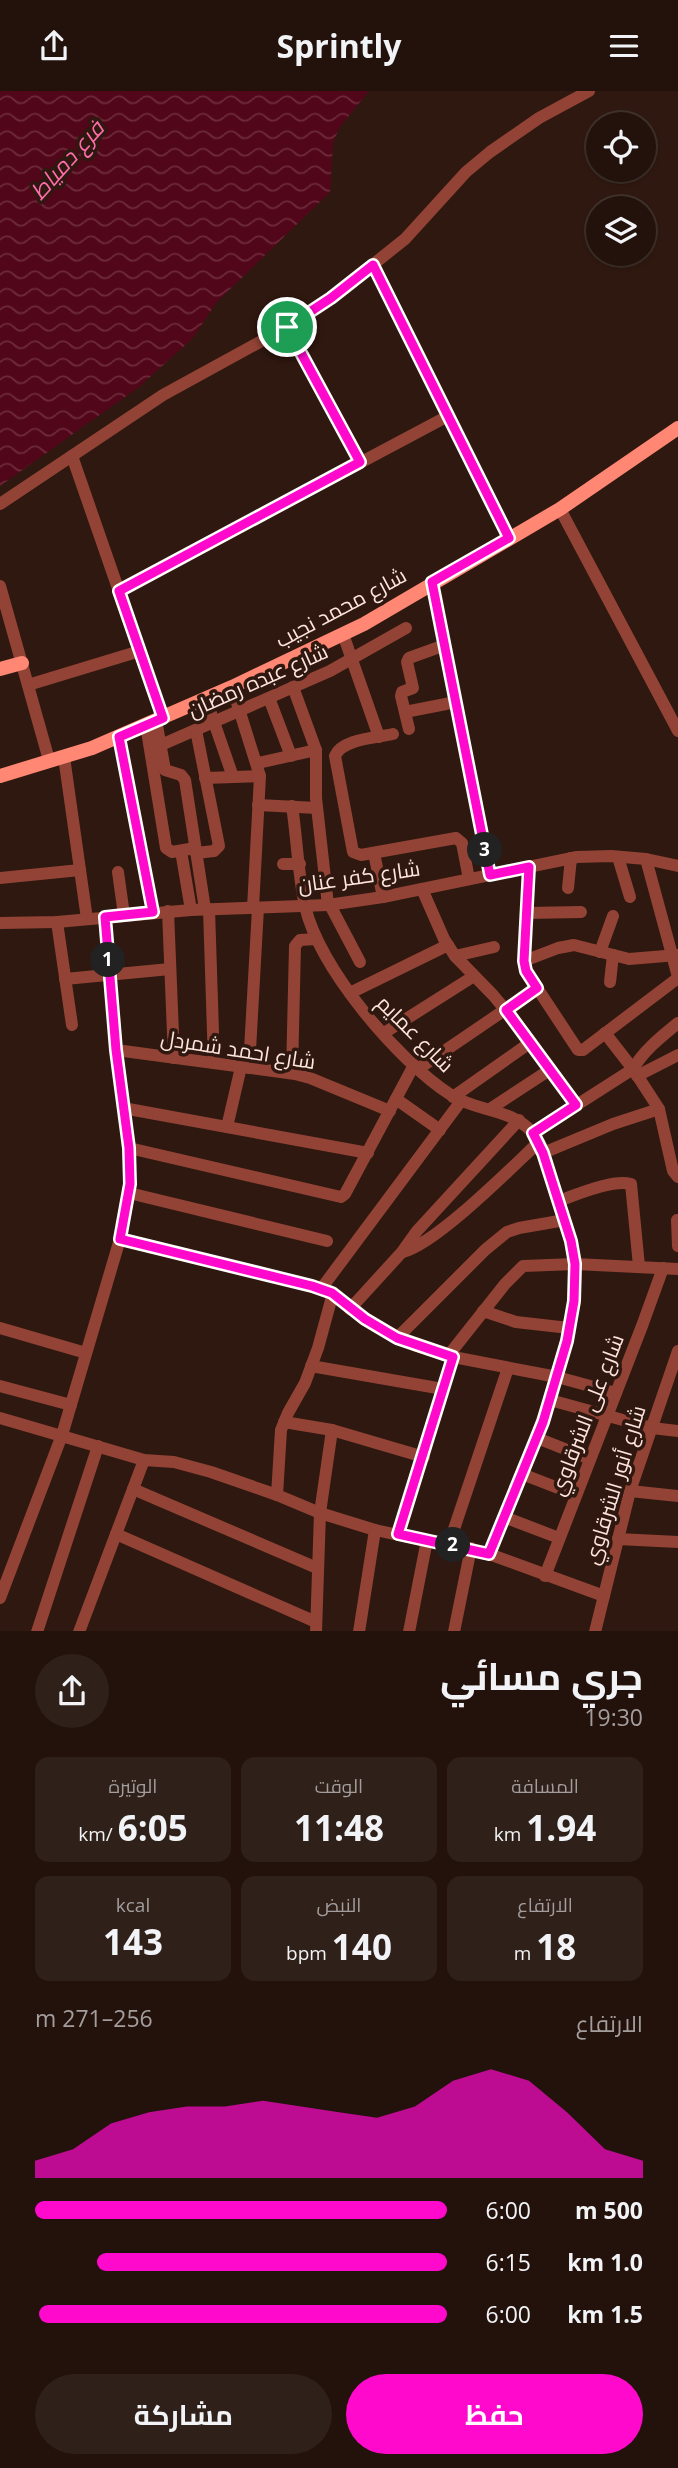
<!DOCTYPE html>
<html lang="ar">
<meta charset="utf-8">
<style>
:root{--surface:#23120b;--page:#2f2019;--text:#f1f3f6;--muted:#a39e9d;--line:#40322c;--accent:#ff09cc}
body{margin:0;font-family:"Open Sans",Cairo,sans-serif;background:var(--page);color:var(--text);direction:rtl;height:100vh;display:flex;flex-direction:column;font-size:26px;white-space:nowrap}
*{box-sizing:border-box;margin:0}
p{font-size:23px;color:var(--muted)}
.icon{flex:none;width:38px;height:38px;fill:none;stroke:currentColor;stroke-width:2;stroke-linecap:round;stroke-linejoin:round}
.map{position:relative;height:1540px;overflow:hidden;direction:ltr}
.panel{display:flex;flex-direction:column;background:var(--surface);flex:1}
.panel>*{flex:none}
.fabs{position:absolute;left:586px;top:21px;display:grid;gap:14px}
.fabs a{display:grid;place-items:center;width:70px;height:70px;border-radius:50%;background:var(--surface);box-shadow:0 2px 5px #0004,0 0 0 2px var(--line);font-size:35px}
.pin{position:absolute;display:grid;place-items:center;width:60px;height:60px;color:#fff;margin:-30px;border:4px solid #fff;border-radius:50%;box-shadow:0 2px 7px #0007}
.km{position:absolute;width:35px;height:35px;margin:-18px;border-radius:50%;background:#222;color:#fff;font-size:19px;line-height:35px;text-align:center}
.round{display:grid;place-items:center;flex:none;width:74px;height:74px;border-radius:37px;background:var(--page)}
.head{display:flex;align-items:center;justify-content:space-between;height:119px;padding:0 35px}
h1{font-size:38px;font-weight:700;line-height:52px}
.figures{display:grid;grid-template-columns:repeat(3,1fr);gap:10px;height:119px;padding:7px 35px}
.figures div{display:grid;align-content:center;border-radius:14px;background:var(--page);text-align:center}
.figures b{font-size:35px;font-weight:700}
.figures small{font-size:19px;font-weight:400}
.figures p{font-size:19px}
.chart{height:196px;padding:14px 35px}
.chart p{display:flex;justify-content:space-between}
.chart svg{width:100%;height:126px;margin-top:7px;fill:var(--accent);opacity:.7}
.primary-button{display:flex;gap:14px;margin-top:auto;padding:14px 35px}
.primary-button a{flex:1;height:80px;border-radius:42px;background:var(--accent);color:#fff;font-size:28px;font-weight:700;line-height:80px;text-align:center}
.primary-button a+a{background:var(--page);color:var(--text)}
ul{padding:0 35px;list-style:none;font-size:23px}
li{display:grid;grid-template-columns:112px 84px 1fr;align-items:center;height:52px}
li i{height:18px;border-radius:9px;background:var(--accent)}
header{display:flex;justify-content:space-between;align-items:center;height:91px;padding:0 35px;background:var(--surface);font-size:32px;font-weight:700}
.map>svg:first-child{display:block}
</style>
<header><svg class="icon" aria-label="menu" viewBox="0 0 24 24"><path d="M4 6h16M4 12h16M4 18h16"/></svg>Sprintly<svg class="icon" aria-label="share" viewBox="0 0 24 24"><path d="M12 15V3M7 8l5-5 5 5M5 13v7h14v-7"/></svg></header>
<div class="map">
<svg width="678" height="1541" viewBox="0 0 678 1541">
<defs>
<pattern id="water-waves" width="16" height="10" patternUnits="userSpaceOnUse" patternTransform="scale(1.75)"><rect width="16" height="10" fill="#520619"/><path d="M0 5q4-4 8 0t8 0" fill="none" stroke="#6c2a3a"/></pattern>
</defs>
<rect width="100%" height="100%" fill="#2f180f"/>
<path fill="url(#water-waves)" d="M0,0h369l-30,37 -6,15 -3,49 -114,111 -23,35 -54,49 -139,99z"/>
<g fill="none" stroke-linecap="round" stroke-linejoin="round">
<g stroke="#924336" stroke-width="12">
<path d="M373,174l136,273"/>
<path d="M287,236l74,135"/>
<path d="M72,365l91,262"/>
<path d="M0,413l163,-109 124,-68 44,-29 74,-59 61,-67 24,-20 49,-34 50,-27"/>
<path d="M560,418l118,222"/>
<path d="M432,491l58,293"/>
<path d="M0,495l49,174"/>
<path d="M119,500l329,-175"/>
<path d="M343,543l36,103"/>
<path d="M28,594l112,-34"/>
<path d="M232,596l28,89 -7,132"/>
<path d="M293,596l23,63v48l12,107"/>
<path d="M269,607l22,58"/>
<path d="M206,608l27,78"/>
<path d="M405,621l51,-10"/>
<path d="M156,629l9,50 16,5 4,5 20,129"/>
<path d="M146,634l20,123 6,4 23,-4"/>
<path d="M409,638l-8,-33 1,-4 11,-4 -6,-26 2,-4 36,-13"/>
<path d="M393,643c-17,4 -51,5 -58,22l18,96 8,3 95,-17 6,5 7,36"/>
<path d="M119,646l34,175"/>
<path d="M161,654l169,-74 76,-43"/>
<path d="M64,666l23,162"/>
<path d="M258,672l58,-13"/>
<path d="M205,687l55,-2"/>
<path d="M258,714l59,3"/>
<path d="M292,715c5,33 6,68 13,100 14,62 93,155 146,189 26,17 59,13 81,37 14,16 18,43 24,64 7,22 16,42 18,66 5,36 -6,74 -16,109 -18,63 -44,122 -69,183"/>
<path d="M181,760l10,59"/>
<path d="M196,762l18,-2 5,-5 -23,-116"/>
<path d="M374,762l9,44"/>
<path d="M618,766l12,40"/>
<path d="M646,768l32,118"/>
<path d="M283,773h17"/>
<path d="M529,776l-5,94 2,10 52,79h5l95,-72"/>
<path d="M118,781l6,43"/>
<path d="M0,787l80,-8"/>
<path d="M568,797l3,-30"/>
<path d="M422,798l22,50 11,17 38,39 29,35 54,75"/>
<path d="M330,814l30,57"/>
<path d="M209,818l5,154"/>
<path d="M168,820l6,147"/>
<path d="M527,822l54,-1"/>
<path d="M57,831l15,103"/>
<path d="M0,832l57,-1 134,-12 137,-5 55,-8 194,-40 34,-1 35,3 32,7"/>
<path d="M600,861l13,-36"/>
<path d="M455,865l39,-9"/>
<path d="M524,870l34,-13 16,-3 55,14 49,-4"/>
<path d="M65,888l105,-10"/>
<path d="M610,891l3,-27"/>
<path d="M350,902l98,-48"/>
<path d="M384,942l90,-57"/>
<path d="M605,942l28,36 26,40 14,62 5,6"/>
<path d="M116,959l179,24 15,4 80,33"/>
<path d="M249,977l9,-160"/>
<path d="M418,978l119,-81"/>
<path d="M292,982l3,-127 5,-6 16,-1"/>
<path d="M637,985l41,-21"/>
<path d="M453,1006l78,-55"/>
<path d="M396,1008l44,31"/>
<path d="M123,1017l245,45"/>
<path d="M490,1018l61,-40"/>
<path d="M227,1036l14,-60"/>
<path d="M533,1042l100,-64c11,-19 28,-32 45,-46"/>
<path d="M129,1057l212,49 4,-3 69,-129"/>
<path d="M543,1062l70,-29 46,-15"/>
<path d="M129,1102l198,48"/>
<path d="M558,1110c18,-6 54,-22 73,-17l8,82"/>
<path d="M677,1129l1,26"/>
<path d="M120,1148l192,47 21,7 32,27 49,25 34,11 109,21 59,16"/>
<path d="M403,1161c34,-9 107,-83 136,-110"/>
<path d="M321,1198l140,-188"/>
<path d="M350,1218l52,-57 15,-21 102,-111"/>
<path d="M483,1220l33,11 53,6"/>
<path d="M0,1237l86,25"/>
<path d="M397,1247l88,-88 22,-18 12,-4 46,-8"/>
<path d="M448,1265l57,-72 18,-18 52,-2 103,5"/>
<path d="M311,1275l132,23"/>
<path d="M0,1295l71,19"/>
<path d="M550,1309l102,28 26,3"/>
<path d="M0,1327l144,42 30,2 37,10 66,23 43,18 55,17 114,24 115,42"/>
<path d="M284,1331l48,8 92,27"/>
<path d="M537,1347l53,21"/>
<path d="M522,1383l54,21"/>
<path d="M133,1398l184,79"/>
<path d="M630,1400l48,5"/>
<path d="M277,1404l4,-65 7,-17 17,-30 13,-35 15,-55"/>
<path d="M504,1426l55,21"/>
<path d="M116,1443l200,88"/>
<path d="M398,1443l55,-177"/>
<path d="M618,1448l60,3"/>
<path d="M449,1453l59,-176"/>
<path d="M545,1485l97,-250 21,-58"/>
<path d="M0,1507l62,-163 58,-196 9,-46v-45l-13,-98 -11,-133"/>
<path d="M37,1541l61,-186"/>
<path d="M79,1541l65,-172"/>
<path d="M316,1541l4,-119 12,-83"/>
<path d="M359,1541l16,-102"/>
<path d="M409,1541l18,-92"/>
<path d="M454,1541l17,-84"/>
<path d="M595,1541l35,-141 48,-140"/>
</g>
<g stroke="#ff8774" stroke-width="14">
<path d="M0,578l22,-6"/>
<path d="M0,685l92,-28 140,-61 132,-63 196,-115 118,-81"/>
</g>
</g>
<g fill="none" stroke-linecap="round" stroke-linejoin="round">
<g stroke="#fff" stroke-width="14">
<path id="route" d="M373,174l136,273 -77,44 58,293 39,-8 -5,94 2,10 11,17 -31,22 70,95 -43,28 10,20 28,88 4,23 -1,37 -7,40 -24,81 -54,132 -91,-20 55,-177 -56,-19 -32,-19 -33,-26 -20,-7 -192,-47 10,-55 -1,-36 -13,-98 -11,-133 48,-5 -34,-175 44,-19 -44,-127 241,-129 -73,-135 44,-29z"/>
</g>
<use href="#route" stroke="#ff09cc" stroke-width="9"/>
</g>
<g text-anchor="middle" stroke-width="7" stroke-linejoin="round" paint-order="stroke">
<g font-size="21" fill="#ffe5dd" stroke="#2f180f">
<text transform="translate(341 517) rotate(-28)" y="7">شارع محمد نجيب</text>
<text transform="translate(258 590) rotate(-24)" y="7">شارع عبده رمضان</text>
<text transform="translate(359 786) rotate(-8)" y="7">شارع كفر عنان</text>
<text transform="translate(415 943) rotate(45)" y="7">شارع عمايم</text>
<text transform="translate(238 959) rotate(9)" y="7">شارع احمد شمردل</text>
<text transform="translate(587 1324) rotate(-69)" y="7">شارع على الشرقاوي</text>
<text transform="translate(615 1394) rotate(-73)" y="7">شارع أنور الشرقاوي</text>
</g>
<g font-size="23" font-style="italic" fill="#ff6bab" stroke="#2f180f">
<text transform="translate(67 69) rotate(-48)" y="8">فرع دمياط</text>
</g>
</g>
</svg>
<div class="fabs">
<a><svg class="icon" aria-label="locate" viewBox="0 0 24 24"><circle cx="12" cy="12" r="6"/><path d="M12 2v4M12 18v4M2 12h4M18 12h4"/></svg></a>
<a><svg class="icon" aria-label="layers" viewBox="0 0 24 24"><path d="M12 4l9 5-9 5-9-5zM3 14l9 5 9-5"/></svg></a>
</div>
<div class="pin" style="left:287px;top:236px;background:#1e9e55"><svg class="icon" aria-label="arrive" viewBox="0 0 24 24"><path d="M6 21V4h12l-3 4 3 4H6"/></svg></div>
<b class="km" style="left:108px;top:869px">1</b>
<b class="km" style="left:453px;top:1454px">2</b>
<b class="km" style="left:485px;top:759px">3</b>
</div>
<section class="panel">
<div class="head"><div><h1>جري مسائي</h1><p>19:30</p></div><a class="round"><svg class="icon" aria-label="share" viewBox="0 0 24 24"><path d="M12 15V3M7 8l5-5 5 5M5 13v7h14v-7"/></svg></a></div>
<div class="figures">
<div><p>المسافة</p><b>1.94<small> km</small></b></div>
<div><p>الوقت</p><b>11:48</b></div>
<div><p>الوتيرة</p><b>6:05<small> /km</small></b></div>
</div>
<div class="figures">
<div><p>الارتفاع</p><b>18<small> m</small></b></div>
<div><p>النبض</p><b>140<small> bpm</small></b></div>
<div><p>kcal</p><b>143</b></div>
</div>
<div class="chart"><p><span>الارتفاع</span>256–271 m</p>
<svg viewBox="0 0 160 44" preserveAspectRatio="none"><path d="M0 44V38L10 34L20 25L30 21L40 19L50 19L60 17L70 19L80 21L90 23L100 19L110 10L120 6L130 10L140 21L150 34L160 38V44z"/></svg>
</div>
<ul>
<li><b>500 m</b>6:00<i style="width:100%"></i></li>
<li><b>1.0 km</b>6:15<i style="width:85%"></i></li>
<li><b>1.5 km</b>6:00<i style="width:99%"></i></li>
</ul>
<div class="primary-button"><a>حفظ</a><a>مشاركة</a></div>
</section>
